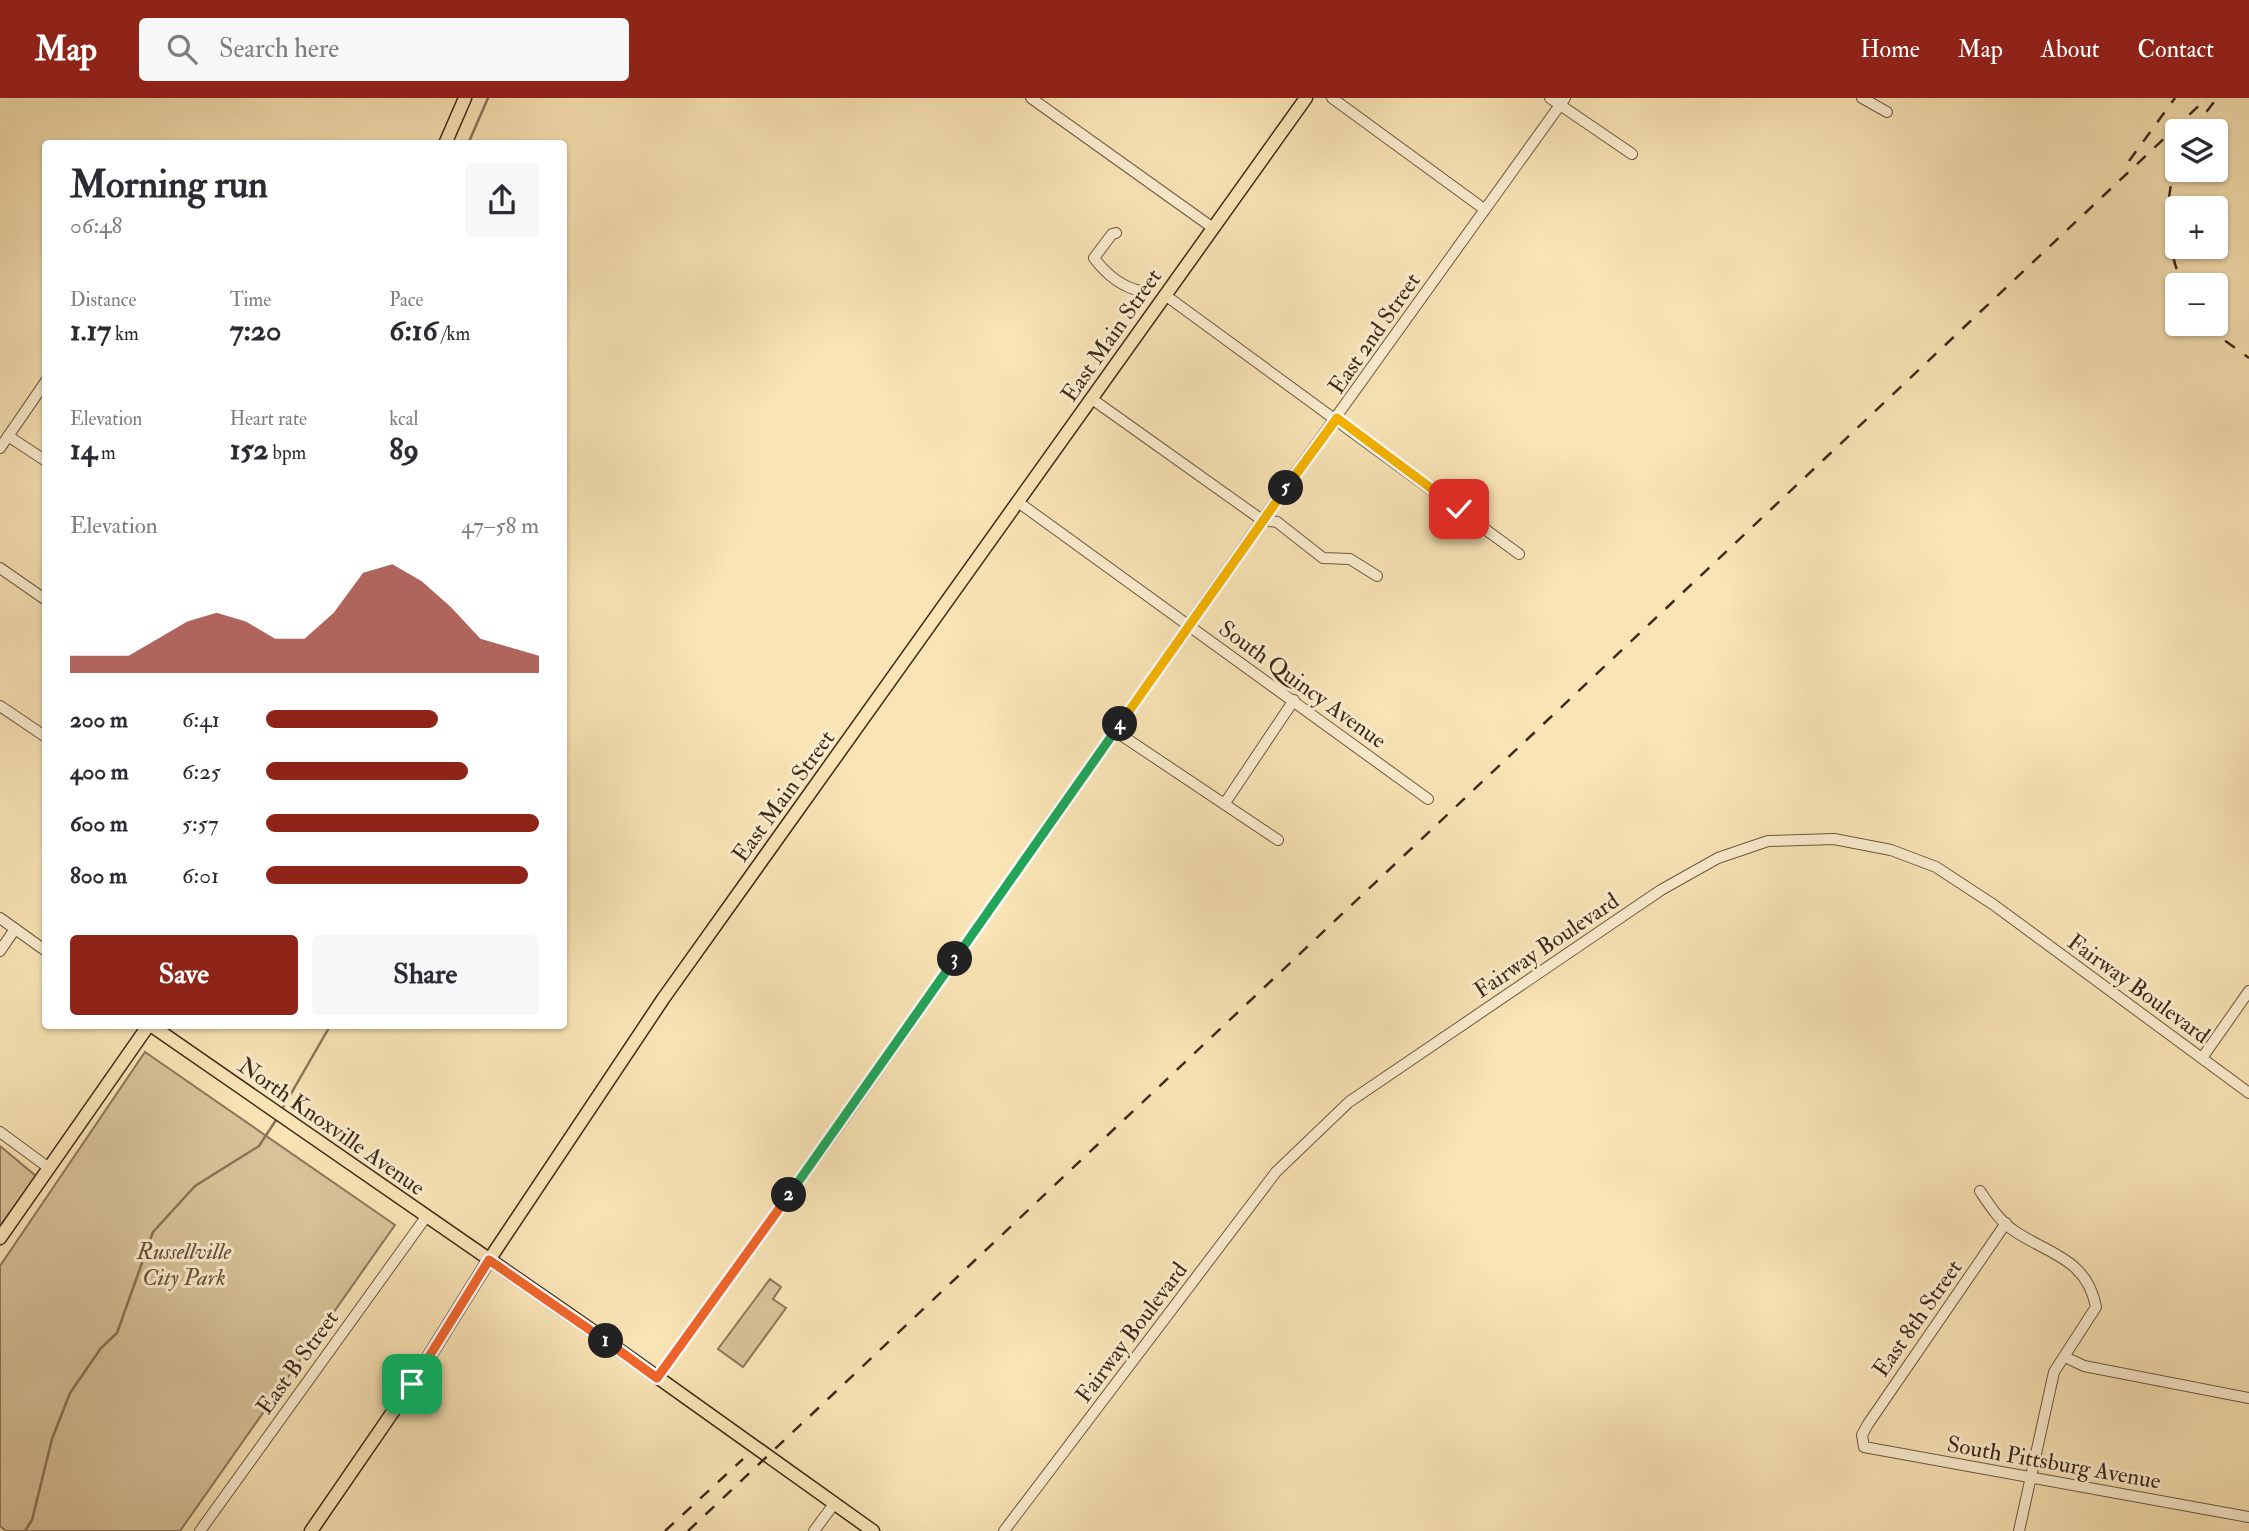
<!DOCTYPE html>
<meta charset="utf-8">
<style>
:root{--surface:#fff;--page:#f7f7f7;--text:#2b2b33;--muted:#7c7c81;--accent:#8f2418}
body{margin:0;font-family:"IM FELL Double Pica",serif;background:var(--page);color:var(--text);height:100vh;display:flex;flex-direction:column;font-size:26px;white-space:nowrap}
*{box-sizing:border-box;margin:0}
p{font-size:23px;color:var(--muted)}
.icon{flex:none;width:38px;height:38px;fill:none;stroke:currentColor;stroke-width:2;stroke-linecap:round;stroke-linejoin:round}
.map{position:relative;flex:1;overflow:hidden}
.panel{position:absolute;left:42px;top:42px;width:525px;height:889px;display:flex;flex-direction:column;background:var(--surface);border-radius:7px;box-shadow:0 2px 5px #0004}
.panel>*{flex:none}
.buttons{position:absolute;left:2165px;top:21px;display:grid;gap:14px}
.buttons a{display:grid;place-items:center;width:63px;height:63px;border-radius:7px;background:var(--surface);box-shadow:0 2px 5px #0004;font-size:35px}
.pin{position:absolute;display:grid;place-items:center;width:60px;height:60px;color:#fff;margin:-30px;border-radius:14px;box-shadow:0 4px 10px #0006}
.km{position:absolute;width:35px;height:35px;margin:-18px;border-radius:50%;background:#222;color:#fff;font-size:19px;line-height:35px;text-align:center}
.round{display:grid;place-items:center;flex:none;width:74px;height:74px;border-radius:7px;background:var(--page)}
.headline{display:flex;align-items:center;justify-content:space-between;height:119px;padding:0 28px}
h1{font-size:38px;font-weight:700;line-height:52px}
.stats{display:grid;grid-template-columns:repeat(3,1fr);gap:10px;height:119px;padding:7px 28px}
.stats div{display:grid;align-content:center}
.stats b{font-size:30px;font-weight:700}
.stats small{font-size:19px;font-weight:400}
.stats p{font-size:19px}
.chart{height:196px;padding:14px 28px}
.chart p{display:flex;justify-content:space-between}
.chart svg{width:100%;height:126px;margin-top:7px;fill:var(--accent);opacity:.7}
.primary-button{display:flex;gap:14px;margin-top:auto;padding:14px 28px}
.primary-button a{flex:1;height:80px;border-radius:7px;background:var(--accent);color:#fff;font-size:28px;font-weight:700;line-height:80px;text-align:center}
.primary-button a+a{background:var(--page);color:var(--text)}
ul{padding:0 28px;list-style:none;font-size:23px}
li{display:grid;grid-template-columns:112px 84px 1fr;align-items:center;height:52px}
li i{height:18px;border-radius:9px;background:var(--accent)}
header{display:flex;align-items:center;gap:42px;box-sizing:border-box;height:98px;padding:0 35px;background:var(--accent);color:#fff}
header strong{font-size:33px}
nav{display:flex;gap:38px;margin-inline-start:auto;font-size:24px}
.search{width:490px;height:63px;background:var(--page);display:flex;align-items:center;gap:18px;box-sizing:border-box;padding:0 24px;border-radius:7px;color:var(--muted);font-size:26px}
.map>svg:first-child{display:block}
</style>
<header>
<strong>Map</strong>
<div class="search"><svg class="icon" aria-label="search" viewBox="0 0 24 24"><circle cx="10" cy="10" r="6"/><path d="M15 15l6 6"/></svg>Search here</div>
<nav><a>Home</a><a>Map</a><a>About</a><a>Contact</a></nav>
</header>
<div class="map">
<svg width="2249" height="1433" viewBox="0 0 2249 1433">
<rect width="100%" height="100%" fill="#f9e4b5"/>
<filter id="stains"><feTurbulence type="fractalNoise" baseFrequency=".00286" numOctaves="4"/><feColorMatrix values="0 0 0 0 .2 0 0 0 0 .09 0 0 0 0 .02 0 0 0 .5 -.17"/></filter>
<radialGradient id="worn" r=".72"><stop offset=".6" stop-color="#630" stop-opacity="0"/><stop offset="1" stop-color="#630" stop-opacity=".3"/></radialGradient>
<g fill="#d9c49b" stroke="#8c775a" stroke-width="2">
<path d="M145,954l250,173 -215,306h-174l-6,-5v-260z"/>
<path d="M0,1048l36,30 -36,50z"/>
<path d="M770,1181l11,8 -8,12 13,9 -43,59 -25,-18z"/>
</g>
<g fill="none" stroke-linecap="round" stroke-linejoin="round">
<g stroke="#887457" stroke-width="2.5">
<path d="M468,46l20,-46"/>
<path d="M281,1013l49,-85"/>
<path d="M25,1433l7,-11 20,-81 18,-46 31,-45 16,-15 36,-101 42,-46 64,-40 19,-29"/>
</g>
<g stroke="#6d5841" stroke-width="12">
<g id="minor">
<path d="M1031,0l182,130"/>
<path d="M1332,0l152,111"/>
<path d="M1550,0l82,56"/>
<path d="M1862,0l25,14"/>
<path d="M1116,135l-4,1 -18,24c12,16 27,29 47,33"/>
<path d="M1165,197l354,259"/>
<path d="M1092,301l170,121 15,2 46,36 27,1 27,17"/>
<path d="M8,338l38,25"/>
<path d="M0,350l46,-67"/>
<path d="M1018,404l410,297"/>
<path d="M0,470l46,32"/>
<path d="M0,608l46,31"/>
<path d="M1115,633l163,109"/>
<path d="M1225,705l69,-103"/>
<path d="M0,820l46,33"/>
<path d="M0,853l15,-22"/>
<path d="M2202,960l47,-67"/>
<path d="M0,1034l49,36"/>
<path d="M1980,1093c10,15 20,31 36,41 33,22 71,27 80,75l-42,65 -35,159"/>
<path d="M2006,1125l-138,201 -6,11 2,12 385,70"/>
<path d="M2065,1259l19,9 165,32"/>
<path d="M657,1280l182,-252 423,-606 303,-422"/>
<path d="M200,1433l226,-314"/>
<path d="M814,1433l20,-27"/>
<path d="M1004,1433l272,-359 73,-70 312,-212 57,-32 50,-17 66,-2 57,11 45,17 58,38 255,188"/>
</g>
</g>
<g stroke="#3e2a1a" stroke-width="15">
<g id="major">
<path d="M445,46l20,-46"/>
<path d="M152,928l435,301 286,204"/>
<path d="M0,1140l148,-212"/>
<path d="M311,1433l101,-147 77,-124 174,-261 643,-901"/>
</g>
</g>
<use href="#minor" stroke="#fbedcf" stroke-width="10"/>
<use href="#major" stroke="#f9e4b5" stroke-width="12"/>
<g stroke="#3e2a1a" stroke-width="2.5" stroke-dasharray="12 12" stroke-linecap="butt">
<path d="M2192,33l25,-33"/>
<path d="M2129,63l46,-63"/>
<path d="M2177,65c-14,38 -11,86 6,122"/>
<path d="M2208,226l16,16 25,18"/>
<path d="M665,1433l78,-72"/>
<path d="M688,1433l1519,-1433"/>
</g>
</g>
<g fill="none" stroke-linecap="round" stroke-linejoin="round">
<g stroke="#fff" stroke-width="14">
<path id="split-1" d="M412,1286l77,-124 117,81"/>
</g>
<g stroke="#fff" stroke-width="14">
<path id="split-2" d="M606,1243l51,37 132,-183"/>
</g>
<g stroke="#fff" stroke-width="14">
<path id="split-3" d="M789,1097l166,-236"/>
</g>
<g stroke="#fff" stroke-width="14">
<path id="split-4" d="M955,861l165,-235"/>
</g>
<g stroke="#fff" stroke-width="14">
<path id="split-5" d="M1120,626l166,-236"/>
</g>
<g stroke="#fff" stroke-width="14">
<path id="split-6" d="M1286,390l51,-70 122,91"/>
</g>
<use href="#split-1" stroke="#f0652b" stroke-width="9"/>
<use href="#split-2" stroke="#f0652b" stroke-width="9"/>
<use href="#split-3" stroke="#22a559" stroke-width="9"/>
<use href="#split-4" stroke="#22a559" stroke-width="9"/>
<use href="#split-5" stroke="#f5b400" stroke-width="9"/>
<use href="#split-6" stroke="#f5b400" stroke-width="9"/>
</g>
<g text-anchor="middle" stroke-width="6" stroke-linejoin="round" paint-order="stroke">
<g font-size="23" fill="#3e2a1a" stroke="#fbedcf">
<text transform="translate(1374 235) rotate(-55)" y="8">East 2nd Street</text>
<text transform="translate(1111 237) rotate(-55)" y="8">East Main Street</text>
<text transform="translate(1303 586) rotate(36)" y="8">South Quincy Avenue</text>
<text transform="translate(783 698) rotate(-54)" y="8">East Main Street</text>
<text transform="translate(1546 847) rotate(-34)" y="8">Fairway Boulevard</text>
<text transform="translate(2139 890) rotate(36)" y="8">Fairway Boulevard</text>
<text transform="translate(332 1028) rotate(35)" y="8">North Knoxville Avenue</text>
<text transform="translate(1917 1220) rotate(-55)" y="8">East 8th Street</text>
<text transform="translate(1131 1234) rotate(-53)" y="8">Fairway Boulevard</text>
<text transform="translate(297 1264) rotate(-54)" y="8">East B Street</text>
<text transform="translate(2054 1364) rotate(10)" y="8">South Pittsburg Avenue</text>
</g>
<g font-size="23" font-style="italic" fill="#65503a" stroke="#fbedcf">
<text x="184" y="1161">Russellville<tspan x="184" dy="26">City Park</tspan></text>
</g>
</g>
<rect width="100%" height="100%" filter="url(#stains)"/>
<rect width="100%" height="100%" fill="url(#worn)"/>
</svg>
<div class="buttons">
<a><svg class="icon" aria-label="layers" viewBox="0 0 24 24"><path d="M12 4l9 5-9 5-9-5zM3 14l9 5 9-5"/></svg></a>
<a>+</a>
<a>−</a>
</div>
<div class="pin" style="left:412px;top:1286px;background:#1e9e55"><svg class="icon" aria-label="arrive" viewBox="0 0 24 24"><path d="M6 21V4h12l-3 4 3 4H6"/></svg></div>
<div class="pin" style="left:1459px;top:411px;background:#d93025"><svg class="icon" aria-label="check" viewBox="0 0 24 24"><path d="M5 12l5 5 9-10"/></svg></div>
<b class="km" style="left:606px;top:1243px">1</b>
<b class="km" style="left:789px;top:1097px">2</b>
<b class="km" style="left:955px;top:861px">3</b>
<b class="km" style="left:1120px;top:626px">4</b>
<b class="km" style="left:1286px;top:390px">5</b>
<section class="panel">
<div class="headline"><div><h1>Morning run</h1><p>06:48</p></div><a class="round"><svg class="icon" aria-label="share" viewBox="0 0 24 24"><path d="M12 15V3M7 8l5-5 5 5M5 13v7h14v-7"/></svg></a></div>
<div class="stats">
<div><p>Distance</p><b>1.17<small> km</small></b></div>
<div><p>Time</p><b>7:20</b></div>
<div><p>Pace</p><b>6:16<small> /km</small></b></div>
</div>
<div class="stats">
<div><p>Elevation</p><b>14<small> m</small></b></div>
<div><p>Heart rate</p><b>152<small> bpm</small></b></div>
<div><p>kcal</p><b>89</b></div>
</div>
<div class="chart"><p><span>Elevation</span>47–58 m</p>
<svg viewBox="0 0 160 44" preserveAspectRatio="none"><path d="M0 44V38L10 38L20 38L30 32L40 26L50 23L60 26L70 32L80 32L90 23L100 9L110 6L120 12L130 21L140 32L150 35L160 38V44z"/></svg>
</div>
<ul>
<li><b>200 m</b>6:41<i style="width:63%"></i></li>
<li><b>400 m</b>6:25<i style="width:74%"></i></li>
<li><b>600 m</b>5:57<i style="width:100%"></i></li>
<li><b>800 m</b>6:01<i style="width:96%"></i></li>
</ul>
<div class="primary-button"><a>Save</a><a>Share</a></div>
</section>
</div>
